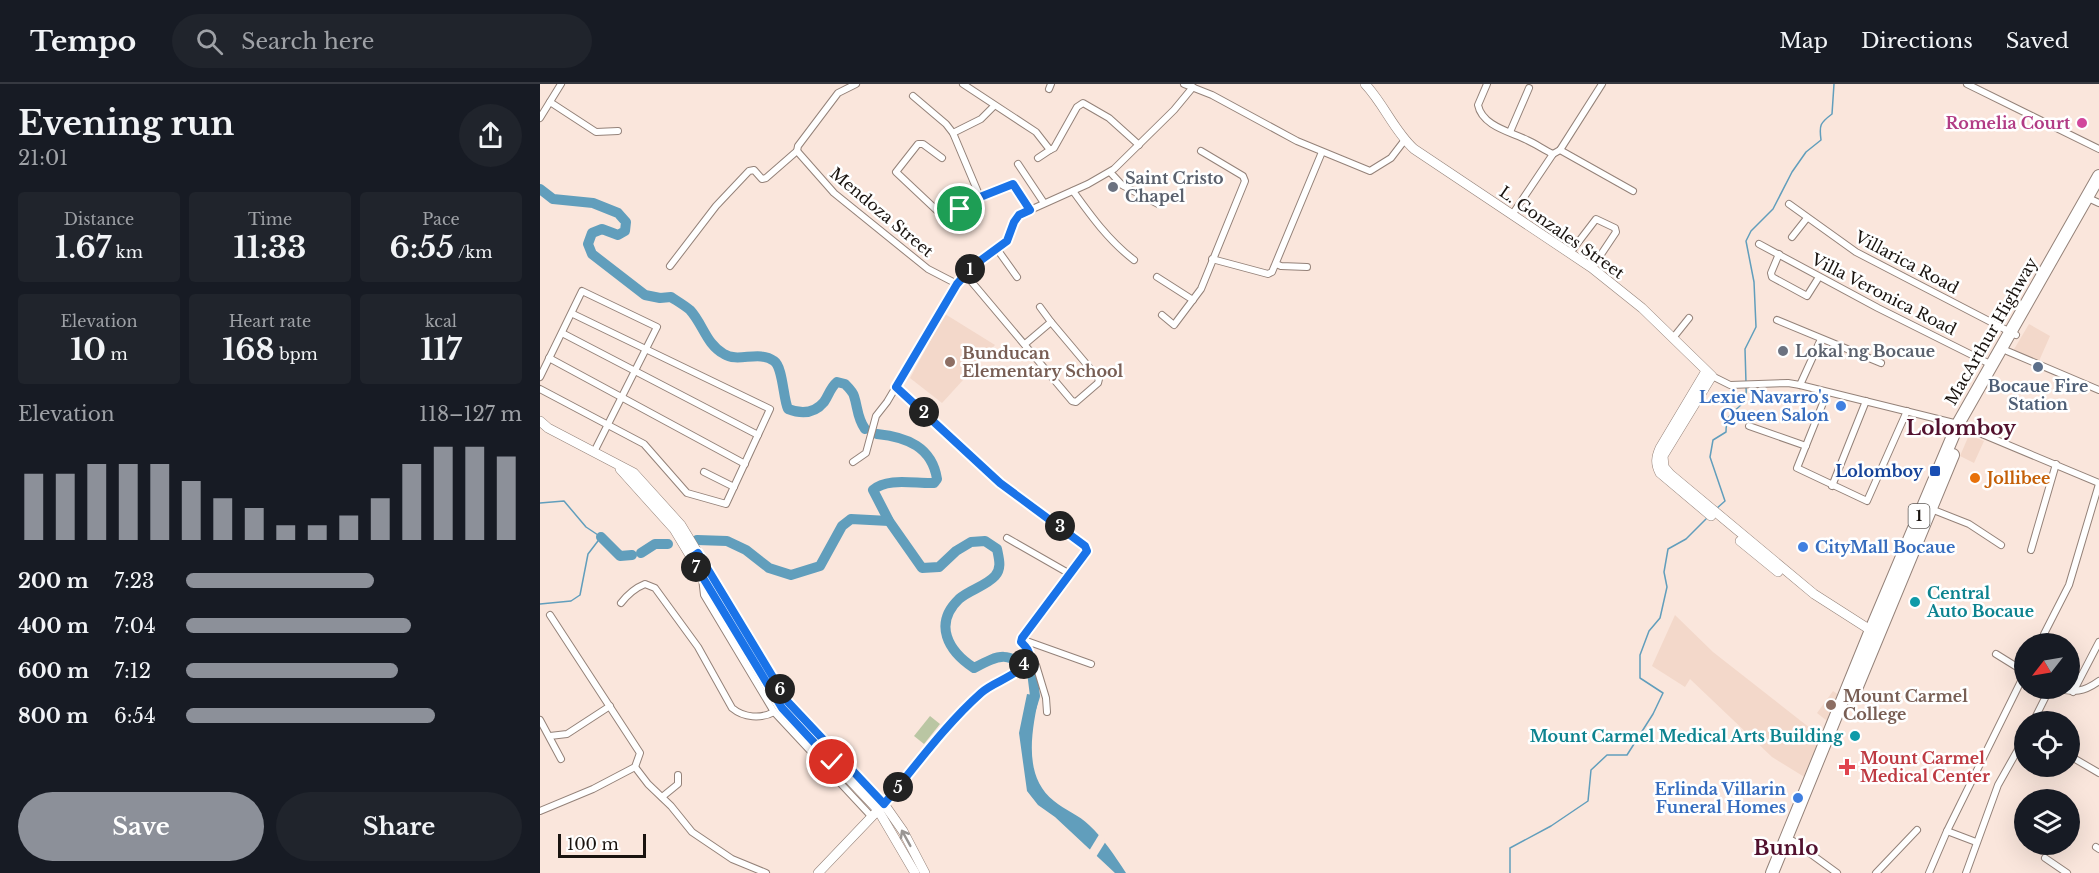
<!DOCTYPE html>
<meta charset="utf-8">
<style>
:root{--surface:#171b24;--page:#20242c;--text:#f1f3f6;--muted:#9ea1a6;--line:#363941;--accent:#8c9099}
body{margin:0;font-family:"Libre Baskerville",serif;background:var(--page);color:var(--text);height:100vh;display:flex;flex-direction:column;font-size:22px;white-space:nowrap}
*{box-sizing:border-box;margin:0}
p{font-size:20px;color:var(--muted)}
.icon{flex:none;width:33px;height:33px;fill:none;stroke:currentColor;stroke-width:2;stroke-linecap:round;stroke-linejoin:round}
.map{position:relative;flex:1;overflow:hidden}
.details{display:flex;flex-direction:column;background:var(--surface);width:540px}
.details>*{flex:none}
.needle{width:39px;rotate:239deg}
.fabs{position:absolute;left:1474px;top:549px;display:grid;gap:12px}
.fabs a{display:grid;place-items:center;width:66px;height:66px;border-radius:50%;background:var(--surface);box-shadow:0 6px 24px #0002;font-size:30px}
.scale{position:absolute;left:18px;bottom:15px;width:88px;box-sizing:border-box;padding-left:6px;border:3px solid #19130f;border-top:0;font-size:16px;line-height:21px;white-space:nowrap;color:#19130f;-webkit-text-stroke:4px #fff;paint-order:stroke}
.pin{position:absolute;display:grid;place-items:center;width:51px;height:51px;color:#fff;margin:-26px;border:3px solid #fff;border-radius:50%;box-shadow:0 2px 6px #0007}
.km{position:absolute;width:30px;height:30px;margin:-15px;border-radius:50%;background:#222;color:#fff;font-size:16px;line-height:30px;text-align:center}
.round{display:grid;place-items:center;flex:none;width:63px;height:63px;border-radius:32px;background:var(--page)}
.summary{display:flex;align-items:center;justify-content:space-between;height:102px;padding:0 18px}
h1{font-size:33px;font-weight:800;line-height:45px}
.metrics{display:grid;grid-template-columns:repeat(3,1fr);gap:9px;height:102px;padding:6px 18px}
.metrics div{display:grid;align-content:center;border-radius:6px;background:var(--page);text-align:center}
.metrics b{font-size:30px;font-weight:800}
.metrics small{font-size:16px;font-weight:400}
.metrics p{font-size:16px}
.chart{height:168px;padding:12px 18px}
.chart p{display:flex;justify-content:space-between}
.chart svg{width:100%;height:108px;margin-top:6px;stroke:var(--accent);stroke-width:6}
.button{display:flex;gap:12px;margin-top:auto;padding:12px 18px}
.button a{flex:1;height:69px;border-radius:36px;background:var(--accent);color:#fff;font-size:24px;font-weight:800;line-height:69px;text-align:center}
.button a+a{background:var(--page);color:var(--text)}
ul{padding:0 18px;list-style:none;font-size:20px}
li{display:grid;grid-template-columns:96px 72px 1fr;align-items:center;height:45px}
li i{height:15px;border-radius:8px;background:var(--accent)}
header{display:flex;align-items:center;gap:36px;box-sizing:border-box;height:84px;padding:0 30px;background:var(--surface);border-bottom:2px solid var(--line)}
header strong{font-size:28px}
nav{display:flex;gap:33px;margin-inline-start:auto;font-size:21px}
.search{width:420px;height:54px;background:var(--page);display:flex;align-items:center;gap:15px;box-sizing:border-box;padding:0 21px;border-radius:33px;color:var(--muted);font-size:22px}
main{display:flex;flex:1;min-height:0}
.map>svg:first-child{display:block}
</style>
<header>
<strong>Tempo</strong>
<div class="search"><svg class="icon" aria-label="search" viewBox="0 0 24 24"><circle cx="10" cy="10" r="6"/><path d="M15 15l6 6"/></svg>Search here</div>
<nav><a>Map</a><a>Directions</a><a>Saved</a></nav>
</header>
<main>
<section class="details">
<div class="summary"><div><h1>Evening run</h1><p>21:01</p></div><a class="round"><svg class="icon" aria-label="share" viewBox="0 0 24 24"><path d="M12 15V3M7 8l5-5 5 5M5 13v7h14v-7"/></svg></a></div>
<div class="metrics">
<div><p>Distance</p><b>1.67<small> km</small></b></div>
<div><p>Time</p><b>11:33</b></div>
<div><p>Pace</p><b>6:55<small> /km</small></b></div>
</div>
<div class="metrics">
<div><p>Elevation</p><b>10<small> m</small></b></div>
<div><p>Heart rate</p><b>168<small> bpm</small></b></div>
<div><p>kcal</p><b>117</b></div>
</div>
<div class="chart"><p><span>Elevation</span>118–127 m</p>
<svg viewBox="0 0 160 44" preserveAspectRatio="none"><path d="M5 44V17M15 44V17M25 44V13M35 44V13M45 44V13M55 44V20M65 44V27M75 44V31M85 44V38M95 44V38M105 44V34M115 44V27M125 44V13M135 44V6M145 44V6M155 44V10"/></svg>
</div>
<ul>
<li><b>200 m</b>7:23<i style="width:56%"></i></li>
<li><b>400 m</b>7:04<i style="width:67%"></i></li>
<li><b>600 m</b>7:12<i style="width:63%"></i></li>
<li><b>800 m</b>6:54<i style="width:74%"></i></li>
</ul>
<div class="button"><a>Save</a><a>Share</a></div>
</section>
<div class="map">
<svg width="1559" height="789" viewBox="0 0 1559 789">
<rect width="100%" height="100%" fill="#fae6dc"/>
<g fill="#f3d8ca">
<path d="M405,230l50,31 -53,58 -32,-25z"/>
<path d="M1489,240l21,12 -11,25 -26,-10z"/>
<path d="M1429,351l15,6 -10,22 -14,-7z"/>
<path d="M1135,531l38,37 111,87 -18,39 -34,-21 -82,-78 -5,8 -33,-21z"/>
<path d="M1293,607l10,7 -12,26 -14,-11z"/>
</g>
<path fill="#bac6a3" d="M390,632l10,8 -16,20 -10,-8z"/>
<path fill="#619ebc" d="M487,610l12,2c-7,34 -17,80 15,105 11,9 25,14 35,24 14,13 26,31 37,48h-11l-60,-56 -17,-12 -11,-14 -8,-58z"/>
<path fill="#fae6dc" d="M560,749l6,8 -10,16 -7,-6z"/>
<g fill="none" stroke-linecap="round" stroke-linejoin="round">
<g stroke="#619ebc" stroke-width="1.5">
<path d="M1206,299l-1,-34 11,-22 -2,-45 -8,-41 5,-10 22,-22 19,-37 14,-20 15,-12c-2,-15 -1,-17 11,-26l2,-30"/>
<path d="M0,419l24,-2 22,26 15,10 -13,17 -8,41 -9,6 -31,3"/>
<path d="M1176,425l9,-8 -15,-44 3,-17 13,-8c0,-4 1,-11 3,-15 7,-11 19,-11 17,-29"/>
<path d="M970,789v-25l41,-22 37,-25 3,-31 16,-15h20l26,-41 10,-21 -23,-15v-23l9,-24 11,-13 7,-31 -3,-15 4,-23 18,-10 20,-20"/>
</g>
<g stroke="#619ebc" stroke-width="10">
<path d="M0,105l13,10 40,4 25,10 8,9 -1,9 -7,4 -16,-6 -10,4 -4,11 4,10 53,41 15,3 11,-1c6,4 13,8 19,13 13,14 16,34 34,44 14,9 35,-4 50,7 9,6 9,37 14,48 13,5 26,5 36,-7 5,-7 6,-14 13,-20l8,2c3,3 8,8 9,12 4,12 3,22 11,33"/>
<path d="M337,350c30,3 55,13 60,45l-3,4c-18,1 -47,-6 -61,7l16,31 33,47 17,-1 17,-16 15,-9 14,-1 12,8c2,10 5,19 -2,27 -9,10 -26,14 -36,23 -26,25 -11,52 15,69 26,-14 34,-17 58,4l3,24 -4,13"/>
<path d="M61,453l19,19 12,-1"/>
<path d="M157,456l30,1 19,9 23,18 22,7 29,-9 22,-40 9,-7 38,2"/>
<path d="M101,469l14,-9h13"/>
</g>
<g stroke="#948279" stroke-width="8">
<g id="street">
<path d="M423,0l73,48 14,18 4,-2 23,-41 6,-4 26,15 30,27"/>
<path d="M644,0l28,11 85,46 73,30 21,-13 13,-17"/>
<path d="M947,0l-9,21c4,21 33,27 49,35 9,4 17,10 26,14"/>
<path d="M1427,0l132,65"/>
<path d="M509,5l2,-5"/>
<path d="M373,12l33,28 7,9 27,64"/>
<path d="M10,18l46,30 22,-1"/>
<path d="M0,34l21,-34"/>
<path d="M970,48l19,-44"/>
<path d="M413,49l28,-14 13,-13"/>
<path d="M1020,66l73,41"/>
<path d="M257,67l37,42 94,76 29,15"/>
<path d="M402,74l-19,-14h-5l-22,28 51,48 4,-1 14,-16 48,-18 17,25"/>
<path d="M498,74l12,-8"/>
<path d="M478,80l26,39"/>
<path d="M570,88l12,13 36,19"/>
<path d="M533,107c18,25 36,50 61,69"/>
<path d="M1546,113l13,6"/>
<path d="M1249,120l67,48 160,83"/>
<path d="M972,131l41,-61 7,-4 42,-66"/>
<path d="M1252,153l15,-19"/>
<path d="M1219,160l119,64 114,57"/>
<path d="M457,165l20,28"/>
<path d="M1030,169l26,-34 19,9 1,4 -24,36"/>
<path d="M1239,170l-8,19 1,4 35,19 12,-19"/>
<path d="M672,175l56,15 4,-2 50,-120"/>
<path d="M736,180l5,2 26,1"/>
<path d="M130,182l46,-60 33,-35 5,-1 8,9 4,-1 31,-27 1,-5 40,-53 18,-9"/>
<path d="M425,190l107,127 4,1 22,-19 1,-4 -48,-57"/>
<path d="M617,193l36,23"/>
<path d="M622,231l12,10 27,-36 44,-108 -2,-5 -42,-25"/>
<path d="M1237,236l104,43"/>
<path d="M22,249l196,102"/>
<path d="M1133,254l16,-20"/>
<path d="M485,260l26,-22 -11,-15"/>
<path d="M1467,267l92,39"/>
<path d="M9,274l196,106"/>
<path d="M1172,292l18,9 58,-2 12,2 158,39 141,59"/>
<path d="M0,293l42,-86 75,36 -63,125"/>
<path d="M1260,301l21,-46"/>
<path d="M356,303l104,96 87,64 -4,10 -62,82"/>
<path d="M0,305l104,55 43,49 39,11 44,-95 -197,-95"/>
<path d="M1287,309l-30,75 70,33 40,-90"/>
<path d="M1209,342l57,20"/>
<path d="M313,378l13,-9 10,-37 11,-14 70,-118 16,-18 34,-25 7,-19 5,-7 69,-31 26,-15 60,-59 19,-23"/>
<path d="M164,388l30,15"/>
<path d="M1292,402l34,-85"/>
<path d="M1391,425l38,15 32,21"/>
<path d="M467,454l63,36"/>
<path d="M1491,466l25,-86"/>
<path d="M162,494l2,17 70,117 97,104"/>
<path d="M81,519c7,-9 14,-15 24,-19l10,4 43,59 34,61c12,10 29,11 42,4"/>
<path d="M1504,550l25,-49 30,-101"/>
<path d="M481,555l15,26 10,33 1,14"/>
<path d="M481,555l70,25"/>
<path d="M1456,570l29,18"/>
<path d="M1515,604c19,5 29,4 44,-7"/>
<path d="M1533,608l26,-50"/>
<path d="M0,636l21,39"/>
<path d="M1493,638l17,-34"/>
<path d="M10,652l17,-2 43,-28"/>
<path d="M1530,672l29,17"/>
<path d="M95,683l13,17 23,22 21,26 40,27 34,14"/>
<path d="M122,713l16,-13v-9"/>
<path d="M344,720l63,-75 34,-36 28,-16 20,-21"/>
<path d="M0,727l53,-22 42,-22 5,-14 -90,-138"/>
<path d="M1407,747l29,11"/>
<path d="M1246,754l7,3 44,32"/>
<path d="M1556,763l3,2"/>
<path d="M1505,774l22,15"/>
<path d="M1336,789l41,-43"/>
<path d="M1389,789l18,-42 78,-158"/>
<path d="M1426,789l32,-88 27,-48"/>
</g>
</g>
<g stroke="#948279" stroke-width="10">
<g id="secondary">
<path d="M825,0c19,20 29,47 49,65l178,119 50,40 70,68 -49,80 1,11 6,7 144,120 61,39"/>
<path d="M1166,287l-46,77c-4,9 -5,16 0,25l51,43"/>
<path d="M0,337l8,7 86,45 47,52 107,177 96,102 19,27 22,42"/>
<path d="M80,385l54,60 108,179 96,102 37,63"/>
<path d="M1200,457l38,31"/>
<path d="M278,789l63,-66"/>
</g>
</g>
<g stroke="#948279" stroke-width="14">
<g id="highway">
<path d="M1316,605l97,-234"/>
<path d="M1232,789l99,-243 87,-206 141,-248"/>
</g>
</g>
<use href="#street" stroke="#fff" stroke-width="6"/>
<use href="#secondary" stroke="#fff" stroke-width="9"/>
<use href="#highway" stroke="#fff" stroke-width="12"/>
</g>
<defs><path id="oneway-shaft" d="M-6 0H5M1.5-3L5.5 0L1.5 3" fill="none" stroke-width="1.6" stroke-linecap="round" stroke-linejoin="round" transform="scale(1.5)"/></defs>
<use stroke="#989593" href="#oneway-shaft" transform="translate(366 754) rotate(-119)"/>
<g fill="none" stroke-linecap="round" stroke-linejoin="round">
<g stroke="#fff" stroke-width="12">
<path id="route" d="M292,678l-50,-54 -91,-150 7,-5 90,149 96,102c31,-37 61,-79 97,-111 14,-13 39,-16 47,-36 3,-6 -3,-11 -7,-15l1,-4 65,-87 -2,-5 -85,-63 -104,-96 61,-103 16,-18 34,-25 7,-19 5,-7 11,-5 -17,-26 -48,19 -5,6"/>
</g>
<use href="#route" stroke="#1a73e8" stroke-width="8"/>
</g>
<circle fill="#d1479c" stroke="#fff" stroke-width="2" cx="1542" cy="39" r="6"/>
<g fill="#6b7280" stroke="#fff" stroke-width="2">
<circle cx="573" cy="103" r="6"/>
<circle cx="1243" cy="267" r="6"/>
</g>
<g fill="#8d6e63" stroke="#fff" stroke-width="2">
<circle cx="410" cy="278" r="6"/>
<circle cx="1291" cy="621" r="6"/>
</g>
<circle fill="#5c6f8a" stroke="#fff" stroke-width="2" cx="1498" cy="283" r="6"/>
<g fill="#3f7fe0" stroke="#fff" stroke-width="2">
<circle cx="1301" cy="322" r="6"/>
<circle cx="1263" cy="463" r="6"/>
<circle cx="1258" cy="714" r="6"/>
</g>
<rect fill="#1a4fb4" stroke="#fff" stroke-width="2" x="1389" y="381" width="12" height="12" rx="3"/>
<circle fill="#e8710a" stroke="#fff" stroke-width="2" cx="1435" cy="394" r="6"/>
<g fill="#0f9aa8" stroke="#fff" stroke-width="2">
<circle cx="1375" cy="518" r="6"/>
<circle cx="1315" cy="652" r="6"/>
</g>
<path fill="#e0444e" stroke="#fff" stroke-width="2" d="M1304 674h6v6h6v6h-6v6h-6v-6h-6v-6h6z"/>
<g text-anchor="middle" stroke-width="5" stroke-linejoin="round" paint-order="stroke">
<rect fill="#fff" stroke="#5e5a57" stroke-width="1.5" x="1368.5" y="420" width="21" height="24" rx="4.5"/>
<g font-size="15" font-weight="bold" fill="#19130f">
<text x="1379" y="437">1</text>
</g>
<g font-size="16" font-weight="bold" fill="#b23c85" stroke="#fff" text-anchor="end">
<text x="1530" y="45">Romelia Court</text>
</g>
<g font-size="16" font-weight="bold" fill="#5b616d" stroke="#fff" text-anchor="start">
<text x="585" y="100">Saint Cristo<tspan x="585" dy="18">Chapel</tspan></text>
<text x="1255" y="273">Lokal ng Bocaue</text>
</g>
<g font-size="16" fill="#19130f" stroke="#fff">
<text transform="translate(342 128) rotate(40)" y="6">Mendoza Street</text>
<text transform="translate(1022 148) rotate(35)" y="6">L. Gonzales Street</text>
<text transform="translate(1367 178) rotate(28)" y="6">Villarica Road</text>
<text transform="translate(1344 210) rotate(27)" y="6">Villa Veronica Road</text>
<text transform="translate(1451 247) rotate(-60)" y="6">MacArthur Highway</text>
</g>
<g font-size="16" font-weight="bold" fill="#785e54" stroke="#fff" text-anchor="start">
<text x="422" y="275">Bunducan<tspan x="422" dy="18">Elementary School</tspan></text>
<text x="1303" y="618">Mount Carmel<tspan x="1303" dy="18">College</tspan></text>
</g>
<g font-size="16" font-weight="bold" fill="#4e5e75" stroke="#fff">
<text x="1498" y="308">Bocaue Fire<tspan x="1498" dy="18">Station</tspan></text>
</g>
<g font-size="16" font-weight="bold" fill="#366cbe" stroke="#fff" text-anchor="end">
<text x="1289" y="319">Lexie Navarro's<tspan x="1289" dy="18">Queen Salon</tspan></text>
<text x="1275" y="469" text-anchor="start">CityMall Bocaue</text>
<text x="1246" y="711">Erlinda Villarin<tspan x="1246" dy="18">Funeral Homes</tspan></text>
</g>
<g font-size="16" font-weight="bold" fill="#164399" stroke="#fff" text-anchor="end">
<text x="1383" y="393">Lolomboy</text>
</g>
<g font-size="16" font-weight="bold" fill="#c56008" stroke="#fff" text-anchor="start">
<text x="1447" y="400">Jollibee</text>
</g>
<g font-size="16" font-weight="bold" fill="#0d838f" stroke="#fff" text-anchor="start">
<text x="1387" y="515">Central<tspan x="1387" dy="18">Auto Bocaue</tspan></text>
<text x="1303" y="658" text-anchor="end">Mount Carmel Medical Arts Building</text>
</g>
<g font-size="16" font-weight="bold" fill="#be3a42" stroke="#fff" text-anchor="start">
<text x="1320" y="680">Mount Carmel<tspan x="1320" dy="18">Medical Center</tspan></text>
</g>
<g font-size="20" font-weight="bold" fill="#52112e" stroke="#fff">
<text x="1421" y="351">Lolomboy</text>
<text x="1246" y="771">Bunlo</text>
</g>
</g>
</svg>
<div class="fabs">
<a><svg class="needle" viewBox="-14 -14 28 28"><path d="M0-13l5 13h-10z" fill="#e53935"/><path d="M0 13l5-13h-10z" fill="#9ea1a6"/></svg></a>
<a><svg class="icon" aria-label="locate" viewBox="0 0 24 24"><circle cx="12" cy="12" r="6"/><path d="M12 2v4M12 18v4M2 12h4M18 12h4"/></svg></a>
<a><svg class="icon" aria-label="layers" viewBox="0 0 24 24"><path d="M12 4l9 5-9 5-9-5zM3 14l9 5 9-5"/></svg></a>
</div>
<div class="scale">100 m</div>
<div class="pin" style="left:420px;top:125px;background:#1e9e55"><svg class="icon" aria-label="arrive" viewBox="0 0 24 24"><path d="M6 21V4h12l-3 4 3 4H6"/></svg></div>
<div class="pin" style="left:292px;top:678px;background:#d93025"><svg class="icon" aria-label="check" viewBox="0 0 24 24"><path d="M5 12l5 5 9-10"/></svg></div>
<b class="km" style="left:430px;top:185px">1</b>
<b class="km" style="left:384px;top:328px">2</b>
<b class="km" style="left:520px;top:442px">3</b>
<b class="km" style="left:484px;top:580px">4</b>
<b class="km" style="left:358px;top:703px">5</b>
<b class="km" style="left:240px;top:605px">6</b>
<b class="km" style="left:156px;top:483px">7</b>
</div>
</main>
